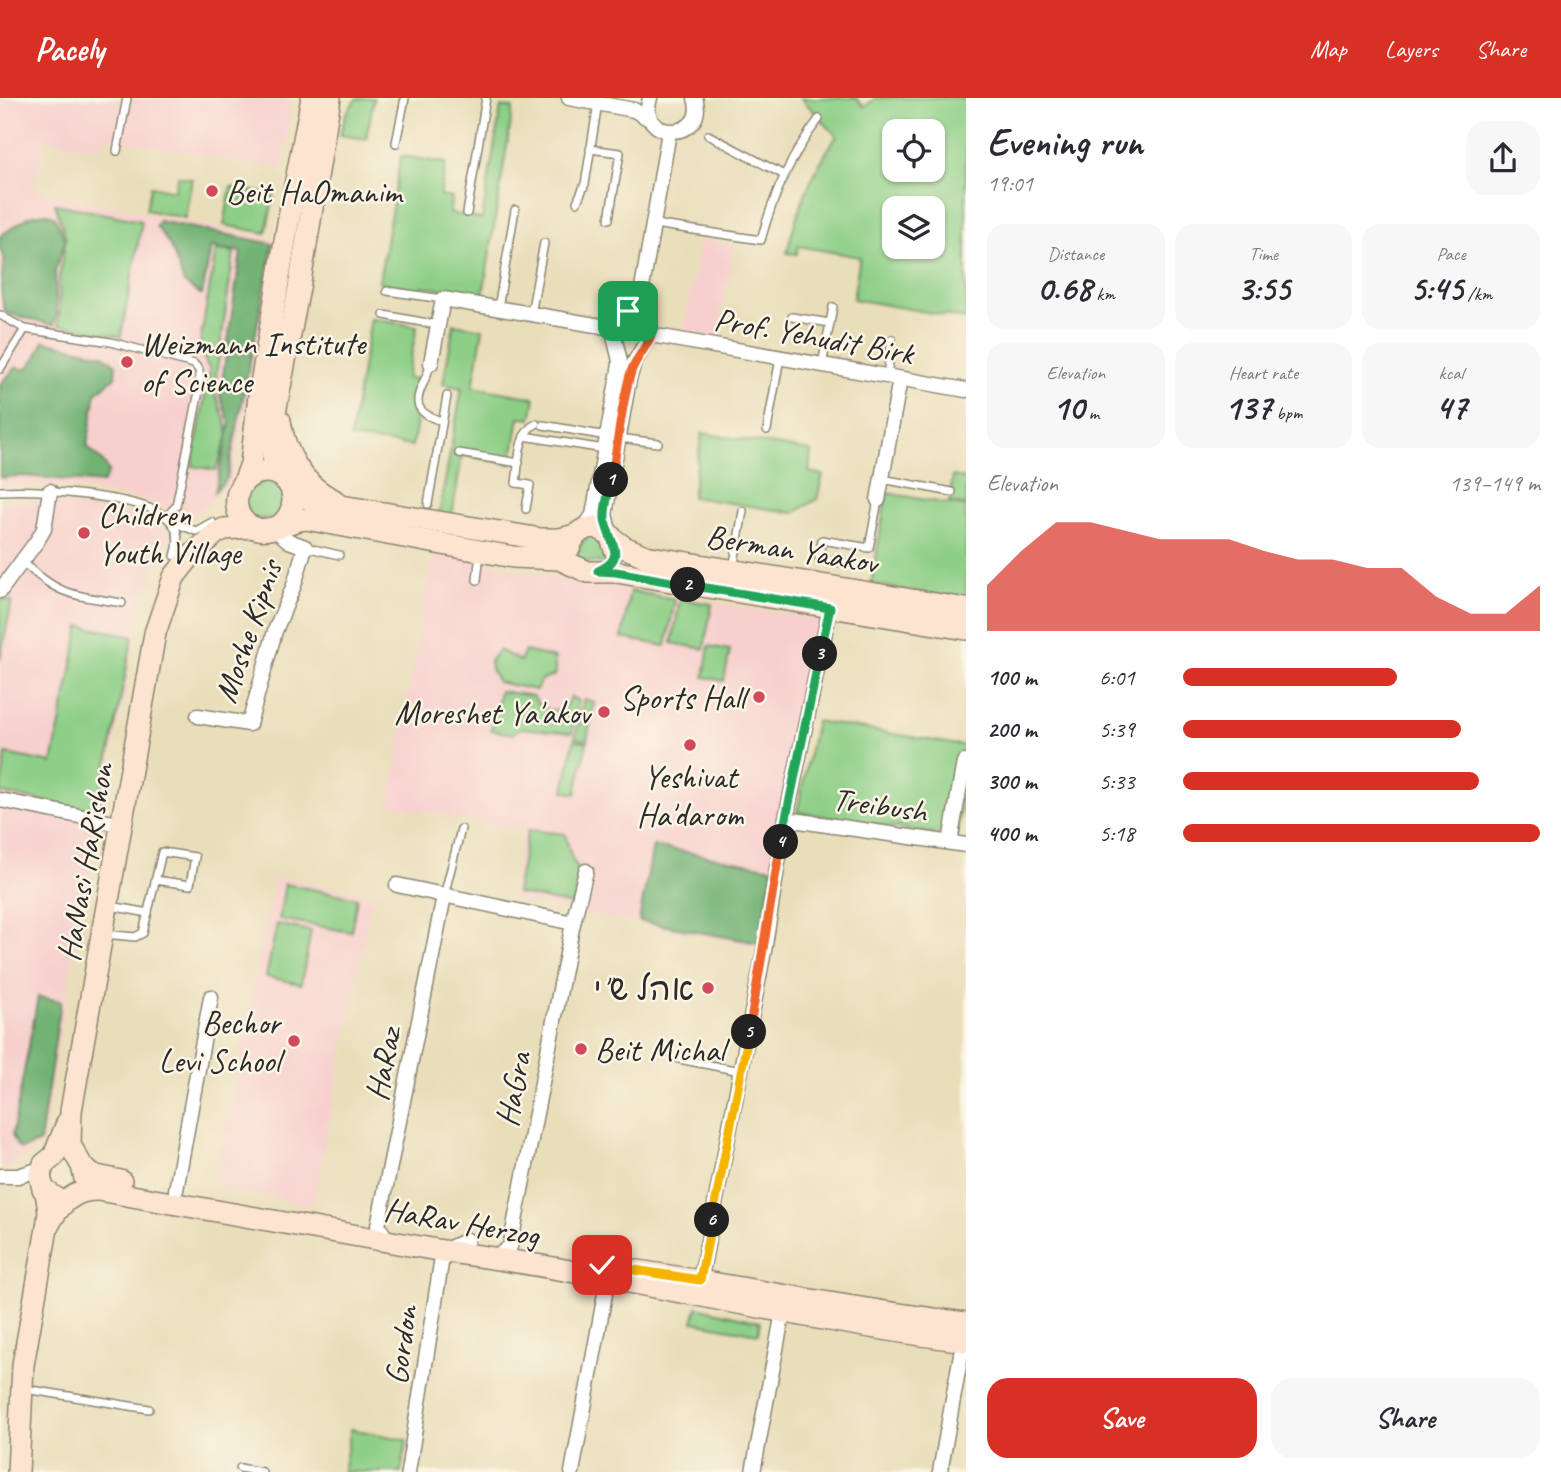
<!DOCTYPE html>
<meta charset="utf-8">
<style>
:root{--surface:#fff;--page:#f7f7f7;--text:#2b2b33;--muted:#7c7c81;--accent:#d93025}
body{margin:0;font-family:Caveat,"Playpen Sans Hebrew",sans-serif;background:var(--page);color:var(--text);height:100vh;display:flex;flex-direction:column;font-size:26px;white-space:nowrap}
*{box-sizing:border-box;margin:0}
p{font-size:23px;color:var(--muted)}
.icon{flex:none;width:38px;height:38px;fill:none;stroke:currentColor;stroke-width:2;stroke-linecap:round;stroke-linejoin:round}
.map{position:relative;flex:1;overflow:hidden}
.details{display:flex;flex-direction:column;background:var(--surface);width:595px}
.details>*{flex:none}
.tools{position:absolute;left:882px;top:21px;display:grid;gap:14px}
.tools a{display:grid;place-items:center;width:63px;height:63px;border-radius:14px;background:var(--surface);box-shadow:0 2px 5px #0004;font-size:35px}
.pin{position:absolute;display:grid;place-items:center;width:60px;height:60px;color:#fff;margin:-30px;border-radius:14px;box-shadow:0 4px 10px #0006}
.km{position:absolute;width:35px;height:35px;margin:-18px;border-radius:50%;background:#222;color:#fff;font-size:19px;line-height:35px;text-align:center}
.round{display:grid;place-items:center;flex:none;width:74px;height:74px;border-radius:21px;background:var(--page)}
.overview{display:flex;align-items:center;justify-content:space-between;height:119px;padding:0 21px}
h1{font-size:38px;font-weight:800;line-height:52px}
.metrics{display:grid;grid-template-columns:repeat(3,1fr);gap:10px;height:119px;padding:7px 21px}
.metrics div{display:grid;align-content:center;border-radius:18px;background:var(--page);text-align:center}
.metrics b{font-size:35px;font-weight:800}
.metrics small{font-size:19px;font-weight:400}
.metrics p{font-size:19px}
.chart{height:196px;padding:14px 21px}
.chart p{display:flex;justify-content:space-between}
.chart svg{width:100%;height:126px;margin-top:7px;fill:var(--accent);opacity:.7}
.cta{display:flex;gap:14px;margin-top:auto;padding:14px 21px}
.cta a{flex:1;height:80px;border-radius:21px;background:var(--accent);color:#fff;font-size:28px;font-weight:800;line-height:80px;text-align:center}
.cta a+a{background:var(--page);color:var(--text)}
ul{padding:0 21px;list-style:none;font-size:23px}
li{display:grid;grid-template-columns:112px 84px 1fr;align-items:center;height:52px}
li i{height:18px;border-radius:9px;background:var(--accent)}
header{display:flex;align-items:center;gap:42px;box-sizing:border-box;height:98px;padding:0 35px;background:var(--accent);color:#fff}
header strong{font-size:33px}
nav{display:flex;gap:38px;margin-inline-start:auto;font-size:24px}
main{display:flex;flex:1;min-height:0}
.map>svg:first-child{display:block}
</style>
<header>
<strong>Pacely</strong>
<nav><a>Map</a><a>Layers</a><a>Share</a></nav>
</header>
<main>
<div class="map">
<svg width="966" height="1374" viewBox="0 0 966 1374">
<rect width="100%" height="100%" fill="#fcf5e5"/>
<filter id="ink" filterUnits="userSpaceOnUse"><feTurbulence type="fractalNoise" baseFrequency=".0143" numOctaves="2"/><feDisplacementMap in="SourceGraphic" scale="14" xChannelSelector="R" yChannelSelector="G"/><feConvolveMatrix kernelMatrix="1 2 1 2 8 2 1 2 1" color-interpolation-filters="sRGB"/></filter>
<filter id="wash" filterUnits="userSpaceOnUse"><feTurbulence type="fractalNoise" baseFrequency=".00686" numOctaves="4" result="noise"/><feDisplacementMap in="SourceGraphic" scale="28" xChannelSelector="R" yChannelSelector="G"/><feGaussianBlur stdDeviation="1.57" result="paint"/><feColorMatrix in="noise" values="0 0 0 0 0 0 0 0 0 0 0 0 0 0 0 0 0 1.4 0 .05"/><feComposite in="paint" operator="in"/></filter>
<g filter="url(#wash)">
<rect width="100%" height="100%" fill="#e9deba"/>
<g fill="#f7d0cd">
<path d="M0,0h290v23l-9,48 -175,-31 1,-11 -5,22 -57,-9 -12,50 245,50 -47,243 -38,33 -17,-10 -15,1 -19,-8 -88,-14h-54z"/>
<path d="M700,141l34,6 -17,93 -34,-6z"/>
<path d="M0,404h49l93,13 13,3 10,10 4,7 -1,7 -14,24 -8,21 -10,44 -70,367 -24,146 -30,22 -12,-2z"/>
<path d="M433,454l157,33 18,1 210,33 -58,328 -249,-48 12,-69 -134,-25z"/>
<path d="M275,778l98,19 -60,311 -98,-19z"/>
</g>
<g fill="#8ecf87" stroke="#5c7d59" stroke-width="2" fill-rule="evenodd">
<path d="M374,0l-8,41 -26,-4 6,-21 10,-15z"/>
<path d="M801,0h55l8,9 12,-9h90v221l-113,-20 7,-42 -62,-11 -1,8 -10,-1c10,-43 24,-80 50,-117zM894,33h39v39h-39zM894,110h39v39h-39z"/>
<path d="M501,9l12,1 -30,187 -62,-9 -1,4 -41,-8 22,-126 45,7 -6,33 12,2 -3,15 33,6z"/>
<path d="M178,78l14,3 -7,39 -39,-8 5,-24 23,5z"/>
<path d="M231,89l43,8 -8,38 -42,-8z"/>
<path d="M55,106l87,17 -21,115 -63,-11 2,-16 -1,-31 7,-40z"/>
<path d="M216,152l18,2 -20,138 11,30 3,15 -12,35 -24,-4 18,-96 -11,-21z"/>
<path d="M371,221l46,7 -10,52 11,1c-9,18 -8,20 -2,38 2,8 -3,21 -4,29l-62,-8z"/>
<path d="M454,226l29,5 -10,58 62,11 -4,21 -12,-2 -8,47 -49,-9 -10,61 -13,-2 23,-126 -19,-4z"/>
<path d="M702,335l109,18 -2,21 14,3 -6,24 -23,14 -102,-16z"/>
<path d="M953,378l13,3v26l-17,-3z"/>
<path d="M269,381l17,14 -9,27 -28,-2 -5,-27z"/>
<path d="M887,395l79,14v93l-95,-16z"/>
<path d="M595,432l16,28 -4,5 -28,-2 -4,-11z"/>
<path d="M630,493l45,8 -9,47 -44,-8z"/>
<path d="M0,501l12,2 -12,59z"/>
<path d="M680,501l32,5 -8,45 -32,-6z"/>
<path d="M80,528l53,10 -35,176 -98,-19 6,-39 46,9z"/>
<path d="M709,548l21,4 -6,31 -20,-4z"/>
<path d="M499,552l21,11 5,-10 30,7v17l-14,5 -5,10 -38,-8 -7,-13 -1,-8z"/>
<path d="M500,593l33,5c7,13 15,16 29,14l9,-13 8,4 -7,32 -51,-5 -9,6 -21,-4z"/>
<path d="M584,601l10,3 -7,38 -12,-2z"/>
<path d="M816,623l150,25v38l-10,53 -159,-25z"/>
<path d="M574,642l13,2 -11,52 -12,-3z"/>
<path d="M528,732l37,4 6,22 9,18 -7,31 -57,-12z"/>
<path d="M285,786l72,14 -6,34 -72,-13z"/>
<path d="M277,826l34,7 -10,53 -35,-7z"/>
<path d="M697,1209l63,15 -2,12 -65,-12z"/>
<path d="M351,1331l56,11 -6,32h-58z"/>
</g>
<g fill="#72b274" stroke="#4e6e50" stroke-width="2">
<path d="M45,115l10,4 10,23 -10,32 2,41 -3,12 -49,-12c-5,-19 -5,-34 0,-53l-5,-11v-13l30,-20z"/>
<path d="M159,123l114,23 -46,235 -12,12 15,-68 -10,-27 21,-144 -30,-5 -9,48 -18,-12 -13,-36 -15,-21z"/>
<path d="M44,243l60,14 12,10 -1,12 -19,16 -9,53 15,15 7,10 -6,12 -80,-7 -23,2v-94l17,-17 8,3 10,-11z"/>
<path d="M653,748l120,22 -14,75 -120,-22z"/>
<path d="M38,899l23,4 -21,141 -19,7 -4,-3 -5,-11z"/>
</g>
</g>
<g filter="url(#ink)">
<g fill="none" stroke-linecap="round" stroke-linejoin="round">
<g stroke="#8a8472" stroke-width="10">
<g id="lane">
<path d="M708,37l76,40"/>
<path d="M396,45l9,-45"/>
<path d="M590,51l30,4 -11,66"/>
<path d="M117,53l10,-53"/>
<path d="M577,104l8,-18 13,-81"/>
<path d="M467,115l19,-115"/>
<path d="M654,126l107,16c12,-44 29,-84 58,-121"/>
<path d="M387,193l56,8"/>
<path d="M498,210l17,-98"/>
<path d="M531,216l13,-71"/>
<path d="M0,217l25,14"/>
<path d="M384,217l54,10"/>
<path d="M792,219l38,6"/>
<path d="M431,265c-8,28 -30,46 11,58"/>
<path d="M822,267l11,-58"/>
<path d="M0,271l25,-40 86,13 83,22 5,6 1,16 -24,120 -10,11"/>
<path d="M887,278l5,-37"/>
<path d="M543,327l64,11"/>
<path d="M767,332l13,-72"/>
<path d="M524,338l80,13"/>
<path d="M619,340l39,5"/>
<path d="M459,355l60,10"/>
<path d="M882,381l70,13"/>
<path d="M0,393c35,-2 139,4 166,26 13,10 14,24 9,39"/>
<path d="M428,406l19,-108"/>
<path d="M526,411l4,-24 -14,-2c3,-18 1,-51 20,-59"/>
<path d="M172,424l24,9 16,-9"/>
<path d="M305,449l34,8"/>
<path d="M23,464c37,35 51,33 99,41"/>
<path d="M864,468l-45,-7 3,-19 47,8 9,-48"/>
<path d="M733,471l10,-58"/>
<path d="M477,482l3,-27"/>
<path d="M444,798l17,-67"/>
<path d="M111,808l37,7"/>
<path d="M104,836l31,3 8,-4 19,-81 33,5 -5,28 -35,-5"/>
<path d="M679,961l61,12"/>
<path d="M25,1291l124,20"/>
<path d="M240,1370l22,4"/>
</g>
</g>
<g stroke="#8a8472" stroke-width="17">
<g id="street">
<path d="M569,0l65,12 17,10"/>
<path d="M650,0c-14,45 59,43 45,0"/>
<path d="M638,213l31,-179"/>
<path d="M651,237l315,55"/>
<path d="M431,265l12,-64 170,29"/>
<path d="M878,402l22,-121"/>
<path d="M584,430l9,-13 27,-151c-1,-18 -15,-36 3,-51l15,-2 10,7 4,14 -18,31 -5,16 -24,135 5,21"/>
<path d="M0,493l37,-50 7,-12 6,-38"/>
<path d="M198,618l51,8 26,-93 19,-46 11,-38 -16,-6 -16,-13"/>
<path d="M0,702l123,25"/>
<path d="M786,721l180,26"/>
<path d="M950,744l14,-80"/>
<path d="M397,787l176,38"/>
<path d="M0,1078h18l23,-7"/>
<path d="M176,1092l35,-193"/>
<path d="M388,1143l-10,-15 66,-330"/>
<path d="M495,1160l15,-11 63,-324 13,-52"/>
<path d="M699,1189l65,-336 18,-114 48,-229"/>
<path d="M408,1374l35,-221 24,-11"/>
<path d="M572,1374l33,-178 2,-15 -5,-14"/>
<path d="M753,1374l30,-160 -3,-7"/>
<path d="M940,1374l25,-140"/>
</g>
</g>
<g stroke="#8a8472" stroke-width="24">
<g id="secondary">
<path d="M280,323c5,33 23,65 54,79"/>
<path d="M245,382l6,-16 8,-68 30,-179 23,-119"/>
<path d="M286,383l-13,-24v-34l26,-135 31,-190"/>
<path d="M290,388l11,10 16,6 224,37h19l16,-4"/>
<path d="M279,428c27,-20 12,-61 -21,-53 -28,7 -29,50 0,56 16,3 32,-9 48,-10l207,38 46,2 29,13h28l350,57"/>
<path d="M612,440l12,9 21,9 321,53"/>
<path d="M570,449c4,-14 13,-20 27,-20l13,8 5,15"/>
<path d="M82,1068l10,9 29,6"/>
<path d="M85,1081l-3,-13 -12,-21 1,-34 84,-478 19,-56 15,-19 27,-25 8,-4 29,-2"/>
<path d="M56,1100l-13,-9 -3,-13 4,-12 10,-8 13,-33"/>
<path d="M47,1130c10,-21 25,-39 51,-38l345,61c175,23 347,68 523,90"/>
<path d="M632,1172c111,17 222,40 334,53"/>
<path d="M18,1374l5,-107 24,-137 2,-16 -3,-20"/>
</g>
</g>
<use href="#lane" stroke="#fff" stroke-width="7"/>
<use href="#street" stroke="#fff" stroke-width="14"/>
<use href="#secondary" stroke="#fde4d1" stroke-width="21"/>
</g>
</g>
<g fill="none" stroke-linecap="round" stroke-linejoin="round" filter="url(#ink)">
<g stroke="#fff" stroke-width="14">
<path id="split-1" d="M611,382c7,-34 10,-77 20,-108 4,-14 22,-31 21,-44 -1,-12 -12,-18 -24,-17"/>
</g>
<g stroke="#fff" stroke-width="14">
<path id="split-2" d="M611,382c-2,12 -7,26 -6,39 2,21 25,38 -7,52l18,1 72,13"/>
</g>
<g stroke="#fff" stroke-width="14">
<path id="split-3" d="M688,487l142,23 -10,46"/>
</g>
<g stroke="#fff" stroke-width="14">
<path id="split-4" d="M781,744l39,-188"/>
</g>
<g stroke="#fff" stroke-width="14">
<path id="split-5" d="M749,934l32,-190"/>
</g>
<g stroke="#fff" stroke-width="14">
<path id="split-6" d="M712,1122l37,-188"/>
</g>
<g stroke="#fff" stroke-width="14">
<path id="split-7" d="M602,1167l98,15 12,-60"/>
</g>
<use href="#split-1" stroke="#f0652b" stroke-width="9"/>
<use href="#split-2" stroke="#22a559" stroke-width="9"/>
<use href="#split-3" stroke="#22a559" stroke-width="9"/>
<use href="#split-4" stroke="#22a559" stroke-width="9"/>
<use href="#split-5" stroke="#f0652b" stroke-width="9"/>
<use href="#split-6" stroke="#f5b400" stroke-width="9"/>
<use href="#split-7" stroke="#f5b400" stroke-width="9"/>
</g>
<g fill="#d1495b" stroke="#fcf5e5" stroke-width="2.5">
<circle cx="212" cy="93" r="7"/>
<circle cx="127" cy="264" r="7"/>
<circle cx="84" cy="435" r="7"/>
<circle cx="759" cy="599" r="7"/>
<circle cx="604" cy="614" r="7"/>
<circle cx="690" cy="647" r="7"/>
<circle cx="708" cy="890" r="7"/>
<circle cx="294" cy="943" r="7"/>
<circle cx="581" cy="951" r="7"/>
</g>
<g text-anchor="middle" stroke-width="5" stroke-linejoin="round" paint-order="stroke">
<g font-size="33" fill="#2b2b2b" stroke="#fcf5e5" text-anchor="start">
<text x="226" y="105">Beit HaOmanim</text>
<text x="141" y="257">Weizmann Institute<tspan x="141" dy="38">of Science</tspan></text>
<text x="98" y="428">Children<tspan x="98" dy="38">Youth Village</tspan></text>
<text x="745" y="611" text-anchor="end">Sports Hall</text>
<text x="590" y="626" text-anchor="end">Moreshet Ya'akov</text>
<text x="690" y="690" text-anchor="middle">Yeshivat<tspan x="690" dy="38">Ha'darom</tspan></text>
<text x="694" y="902" text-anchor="end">אהל ש"י</text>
<text x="280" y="936" text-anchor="end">Bechor<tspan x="280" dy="38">Levi School</tspan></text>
<text x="595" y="963">Beit Michal</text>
</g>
<g font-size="33" fill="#2b2b2b" stroke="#fcf5e5">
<text transform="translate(814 237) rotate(10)" y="12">Prof. Yehudit Birk</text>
<text transform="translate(792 450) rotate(9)" y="12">Berman Yaakov</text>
<text transform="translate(247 533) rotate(-71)" y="12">Moshe Kipnis</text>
<text transform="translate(880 706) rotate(8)" y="12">Treibush</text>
<text transform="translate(84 764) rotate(-80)" y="12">HaNasi HaRishon</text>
<text transform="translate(382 966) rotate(-79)" y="12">HaRaz</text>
<text transform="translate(512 991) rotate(-79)" y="12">HaGra</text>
<text transform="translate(462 1123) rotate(10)" y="12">HaRav Herzog</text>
<text transform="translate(400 1247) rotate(-82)" y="12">Gordon</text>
</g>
</g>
</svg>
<div class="tools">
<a><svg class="icon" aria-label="locate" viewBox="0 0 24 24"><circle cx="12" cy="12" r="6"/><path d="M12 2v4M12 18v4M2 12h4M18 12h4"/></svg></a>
<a><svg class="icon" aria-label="layers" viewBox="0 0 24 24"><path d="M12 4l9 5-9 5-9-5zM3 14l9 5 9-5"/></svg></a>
</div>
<div class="pin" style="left:628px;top:213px;background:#1e9e55"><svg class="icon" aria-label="arrive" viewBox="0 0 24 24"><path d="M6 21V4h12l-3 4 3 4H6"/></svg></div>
<div class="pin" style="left:602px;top:1167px;background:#d93025"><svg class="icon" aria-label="check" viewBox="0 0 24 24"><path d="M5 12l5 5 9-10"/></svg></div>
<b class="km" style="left:611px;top:382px">1</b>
<b class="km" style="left:688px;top:487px">2</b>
<b class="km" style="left:820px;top:556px">3</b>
<b class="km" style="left:781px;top:744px">4</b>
<b class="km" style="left:749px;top:934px">5</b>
<b class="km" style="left:712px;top:1122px">6</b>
</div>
<section class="details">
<div class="overview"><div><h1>Evening run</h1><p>19:01</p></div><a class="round"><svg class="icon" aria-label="share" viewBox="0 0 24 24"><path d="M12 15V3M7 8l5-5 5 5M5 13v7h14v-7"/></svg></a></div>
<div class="metrics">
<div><p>Distance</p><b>0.68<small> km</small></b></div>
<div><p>Time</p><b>3:55</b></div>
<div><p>Pace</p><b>5:45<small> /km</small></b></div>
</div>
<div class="metrics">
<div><p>Elevation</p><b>10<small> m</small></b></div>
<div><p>Heart rate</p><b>137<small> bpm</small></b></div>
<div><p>kcal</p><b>47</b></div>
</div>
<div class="chart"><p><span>Elevation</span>139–149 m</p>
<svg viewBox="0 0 160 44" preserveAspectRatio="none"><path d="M0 44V28L10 16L20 6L30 6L40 9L50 12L60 12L70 12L80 16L90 19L100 19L110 22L120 22L130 32L140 38L150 38L160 28V44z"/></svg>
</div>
<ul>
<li><b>100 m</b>6:01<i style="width:60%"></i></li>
<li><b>200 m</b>5:39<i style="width:78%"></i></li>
<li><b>300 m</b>5:33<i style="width:83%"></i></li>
<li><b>400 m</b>5:18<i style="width:100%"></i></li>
</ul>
<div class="cta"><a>Save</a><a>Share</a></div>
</section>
</main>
